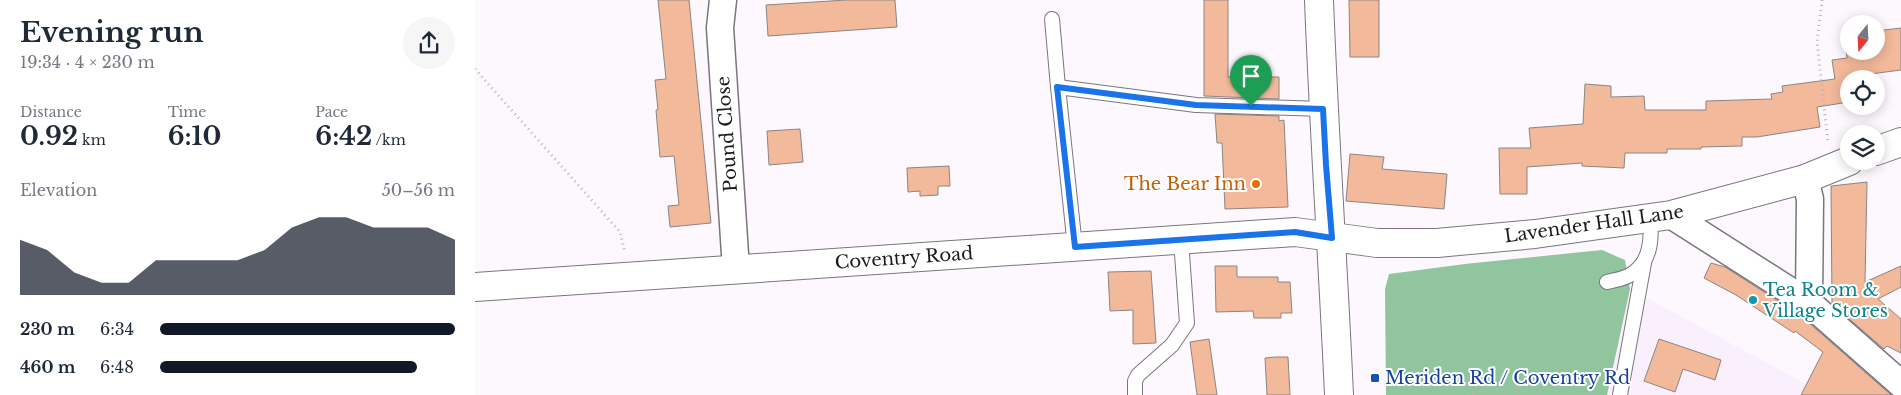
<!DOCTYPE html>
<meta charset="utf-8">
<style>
:root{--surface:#fff;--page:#f6f6f7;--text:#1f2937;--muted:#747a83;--accent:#111827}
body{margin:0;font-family:"Libre Baskerville",serif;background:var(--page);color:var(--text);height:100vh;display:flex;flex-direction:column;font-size:19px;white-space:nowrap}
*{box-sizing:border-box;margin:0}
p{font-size:16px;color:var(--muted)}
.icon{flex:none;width:28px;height:28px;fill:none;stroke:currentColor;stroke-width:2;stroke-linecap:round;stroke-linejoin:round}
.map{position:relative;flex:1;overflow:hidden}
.details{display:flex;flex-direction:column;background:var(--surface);width:475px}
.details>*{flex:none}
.needle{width:32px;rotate:198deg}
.fabs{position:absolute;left:1365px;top:15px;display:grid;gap:10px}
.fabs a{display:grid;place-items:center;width:45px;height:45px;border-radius:50%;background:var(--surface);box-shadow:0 2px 12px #0003;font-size:25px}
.pin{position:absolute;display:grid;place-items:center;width:42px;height:42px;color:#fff;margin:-51px -21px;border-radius:50% 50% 50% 0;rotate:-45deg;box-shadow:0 0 5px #0007}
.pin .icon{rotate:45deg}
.round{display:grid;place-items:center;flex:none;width:52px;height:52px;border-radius:26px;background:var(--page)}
.summary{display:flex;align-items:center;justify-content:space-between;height:85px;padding:0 20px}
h1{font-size:28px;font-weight:700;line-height:38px}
.stats{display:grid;grid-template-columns:repeat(3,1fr);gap:8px;height:85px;padding:5px 20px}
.stats div{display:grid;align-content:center}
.stats b{font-size:25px;font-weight:700}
.stats small{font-size:14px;font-weight:400}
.stats p{font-size:14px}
.chart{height:140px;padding:10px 20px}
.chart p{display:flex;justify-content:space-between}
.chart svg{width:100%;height:90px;margin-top:5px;fill:var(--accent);opacity:.7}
ul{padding:0 20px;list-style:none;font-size:16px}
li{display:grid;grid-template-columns:80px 60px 1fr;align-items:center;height:38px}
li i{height:12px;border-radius:6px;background:var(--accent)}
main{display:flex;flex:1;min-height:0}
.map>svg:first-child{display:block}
</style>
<main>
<section class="details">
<div class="summary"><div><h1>Evening run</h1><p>19:34 · 4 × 230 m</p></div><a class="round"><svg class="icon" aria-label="share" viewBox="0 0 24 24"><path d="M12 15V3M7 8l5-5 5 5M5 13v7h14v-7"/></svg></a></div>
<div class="stats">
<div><p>Distance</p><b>0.92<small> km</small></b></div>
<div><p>Time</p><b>6:10</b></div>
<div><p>Pace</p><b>6:42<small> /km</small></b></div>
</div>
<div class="chart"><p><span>Elevation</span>50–56 m</p>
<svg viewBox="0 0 160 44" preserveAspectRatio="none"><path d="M0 44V17L10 22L20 33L30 38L40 38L50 27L60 27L70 27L80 27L90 22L100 11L110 6L120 6L130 11L140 11L150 11L160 17V44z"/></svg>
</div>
<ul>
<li><b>230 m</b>6:34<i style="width:100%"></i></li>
<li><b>460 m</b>6:48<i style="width:87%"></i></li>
</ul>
</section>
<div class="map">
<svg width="1426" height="395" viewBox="0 0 1426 395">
<rect width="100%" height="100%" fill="#fdf8fe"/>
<path fill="#f9effd" d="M1155,289l176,95 24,-46 23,18 42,39h-288z"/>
<path fill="#90c59e" d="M1127,250l23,10 5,29 -23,106h-221l-1,-106 4,-15 76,-10z"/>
<g fill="#f2b99a" stroke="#8d8581">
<path d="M183,0h31l22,223 -41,4 -2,-21 11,-1 -5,-49 -14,1 -4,-47h2l-3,-30 11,-1z"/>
<path d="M371,0h49l2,27 -129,9 -2,-31z"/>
<path d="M729,0h24v77h51v22l-75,-3z"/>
<path d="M874,0h30v57h-29z"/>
<path d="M1426,28v42l-46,6v3h-6v23l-32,5 3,20 -63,10h-15v9l-41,1v2h-34v4h-42l-1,15 -42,-2v-3l-55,4v27h-27l-1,-46h32l-2,-20 54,-4 2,-40 26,2v11l33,-1 1,14h61v-9l66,-2 -1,-5 12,-2 -1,-6 53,-7 -3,-19 15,-2 -3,-22 5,-1v16h27v-20z"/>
<path d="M740,114l64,2v5l5,-1 4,87 -63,2 -3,-66h-5z"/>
<path d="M325,129l3,33 -34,3 -2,-34z"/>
<path d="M875,154l34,3 -2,12 65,5 -3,35 -98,-8z"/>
<path d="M474,166l1,20h-12v9l-18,1v-5l-12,1 -1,-24z"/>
<path d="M1392,182l-2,100 36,-16v21l-23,12 23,20v34l-14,-7 -3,3 -52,-45 -1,-118z"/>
<path d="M1236,263l14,4 75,48 91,80h-90l22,-43 -28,-21 -1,2 -58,-38 -32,-17z"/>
<path d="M740,266h22v11h41v5h12l2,31h-11v5h-27l-1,-7 -37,1z"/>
<path d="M676,271l5,72 -23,1v-34l-23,1 -2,-39z"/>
<path d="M734,339l8,56h-20l-7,-53z"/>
<path d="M1184,339l62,21 -6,20 -32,-11 -8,23 -31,-11z"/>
<path d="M800,357h13l2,38h-23l-2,-37z"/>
</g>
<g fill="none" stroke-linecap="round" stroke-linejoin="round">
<g stroke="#7a767c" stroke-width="16">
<g id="service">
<path d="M577,19l6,68"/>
<path d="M600,247l-17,-160 138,18 127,4"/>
<path d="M1132,282c7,-2 17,-3 23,-7 21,-12 22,-36 20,-57"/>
<path d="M660,395v-14l3,-6 34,-30 15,-22 -6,-83"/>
<path d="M1145,395l24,-132"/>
</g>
</g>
<g stroke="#7a767c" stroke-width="29">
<g id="minor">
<path d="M248,0l-3,28 16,241"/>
<path d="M1330,179l5,20 -1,104"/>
<path d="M1196,215l138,88 92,81"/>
</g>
</g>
<g stroke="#7a767c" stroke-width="30">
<g id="tertiary">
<path d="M844,0c5,132 14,263 20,395"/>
<path d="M1401,151l25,-9"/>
<path d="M0,287l820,-55 82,11h60l98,-9 136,-19 134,-36 44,-18"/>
</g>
</g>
<g stroke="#b8b4b9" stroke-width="3" stroke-dasharray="1 4" stroke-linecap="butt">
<path d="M1347,0l-5,42 11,101"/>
<path d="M0,69l145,163 5,21"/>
<path d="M992,395l28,-7 46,7"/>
</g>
<use href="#service" stroke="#fff" stroke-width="14"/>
<use href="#minor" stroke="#fff" stroke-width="26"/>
<use href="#tertiary" stroke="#fff" stroke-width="28"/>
</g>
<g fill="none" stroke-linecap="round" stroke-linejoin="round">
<g stroke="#fff" stroke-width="10">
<path id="route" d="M582,87l139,18 127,4 3,56 6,73 -37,-6 -220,15z"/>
</g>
<use href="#route" stroke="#1a73e8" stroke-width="6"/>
</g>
<circle fill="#e8710a" stroke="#fff" stroke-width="2" cx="781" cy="184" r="5"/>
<circle fill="#0f9aa8" stroke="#fff" stroke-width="2" cx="1278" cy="300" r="5"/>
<rect fill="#1a4fb4" stroke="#fff" stroke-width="2" x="895" y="373" width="10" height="10" rx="2.5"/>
<g text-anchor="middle" stroke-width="4" stroke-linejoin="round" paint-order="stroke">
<g font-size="18" fill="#1d1b1e" stroke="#fff">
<text transform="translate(252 134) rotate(-94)" y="6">Pound Close</text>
<text transform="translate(1119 224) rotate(-8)" y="6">Lavender Hall Lane</text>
<text transform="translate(429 258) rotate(-4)" y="6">Coventry Road</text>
</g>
<g font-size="18" fill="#c56008" stroke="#fff" text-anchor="end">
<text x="771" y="190">The Bear Inn</text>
</g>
<g font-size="18" fill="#0d838f" stroke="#fff" text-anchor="start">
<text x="1288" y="296">Tea Room &amp;<tspan x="1288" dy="21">Village Stores</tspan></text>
</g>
<g font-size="18" fill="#164399" stroke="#fff" text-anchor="start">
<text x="910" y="384">Meriden Rd / Coventry Rd</text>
</g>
</g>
</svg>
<div class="fabs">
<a><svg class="needle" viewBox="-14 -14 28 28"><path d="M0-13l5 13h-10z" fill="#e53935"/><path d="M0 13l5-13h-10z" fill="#747a83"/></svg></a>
<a><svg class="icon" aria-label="locate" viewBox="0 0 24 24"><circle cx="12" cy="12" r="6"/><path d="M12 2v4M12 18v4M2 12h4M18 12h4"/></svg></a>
<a><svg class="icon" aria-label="layers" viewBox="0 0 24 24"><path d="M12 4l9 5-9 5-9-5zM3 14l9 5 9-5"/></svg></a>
</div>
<div class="pin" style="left:776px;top:106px;background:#1e9e55"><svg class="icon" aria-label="arrive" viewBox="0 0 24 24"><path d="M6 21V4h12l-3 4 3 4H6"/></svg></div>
</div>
</main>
